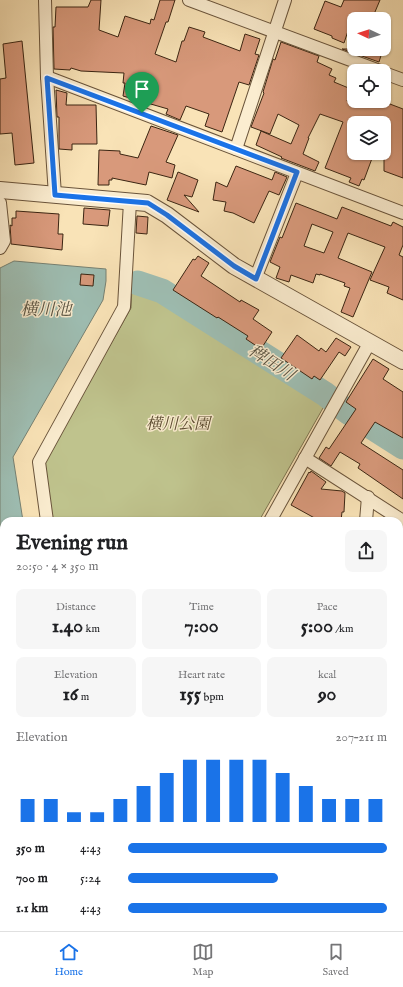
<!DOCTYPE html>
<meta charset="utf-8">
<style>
:root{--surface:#fff;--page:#f6f6f6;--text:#202124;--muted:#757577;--line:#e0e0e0;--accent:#1a73e8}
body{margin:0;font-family:"IM FELL English","Noto Serif JP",serif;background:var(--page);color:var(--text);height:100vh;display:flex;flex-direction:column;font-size:15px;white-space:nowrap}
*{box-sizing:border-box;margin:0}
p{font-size:13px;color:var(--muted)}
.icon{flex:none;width:22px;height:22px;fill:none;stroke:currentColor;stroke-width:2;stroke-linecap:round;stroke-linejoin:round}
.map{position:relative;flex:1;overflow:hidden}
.panel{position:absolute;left:0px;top:517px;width:403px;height:414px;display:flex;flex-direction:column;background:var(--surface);border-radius:12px 12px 0 0;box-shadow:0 1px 3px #0004}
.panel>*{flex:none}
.needle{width:26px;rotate:274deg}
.buttons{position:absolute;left:347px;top:12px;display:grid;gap:8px}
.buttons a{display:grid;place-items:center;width:44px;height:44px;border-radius:8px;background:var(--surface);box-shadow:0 1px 3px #0004;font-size:20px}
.pin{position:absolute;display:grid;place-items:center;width:34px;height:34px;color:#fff;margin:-41px -17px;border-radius:50% 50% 50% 0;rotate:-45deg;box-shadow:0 0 4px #0007}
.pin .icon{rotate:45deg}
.round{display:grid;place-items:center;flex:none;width:42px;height:42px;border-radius:8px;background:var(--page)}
.summary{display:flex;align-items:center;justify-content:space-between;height:68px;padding:0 16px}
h1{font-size:22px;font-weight:700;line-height:30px}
.figures{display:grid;grid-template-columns:repeat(3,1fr);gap:6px;height:68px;padding:4px 16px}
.figures div{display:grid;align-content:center;border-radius:8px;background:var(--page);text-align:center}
.figures b{font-size:20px;font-weight:700}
.figures small{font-size:11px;font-weight:400}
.figures p{font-size:11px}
.chart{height:112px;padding:8px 16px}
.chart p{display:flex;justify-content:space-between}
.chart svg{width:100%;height:72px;margin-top:4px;stroke:var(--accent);stroke-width:6}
ul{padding:0 16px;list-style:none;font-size:13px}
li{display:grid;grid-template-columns:64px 48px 1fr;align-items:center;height:30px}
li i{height:10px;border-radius:5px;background:var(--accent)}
.menu{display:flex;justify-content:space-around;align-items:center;height:56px;border-top:1px solid var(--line);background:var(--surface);font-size:11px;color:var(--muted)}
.menu a{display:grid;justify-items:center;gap:2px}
.menu .on{color:var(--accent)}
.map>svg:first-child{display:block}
</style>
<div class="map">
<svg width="403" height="931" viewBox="0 0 403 931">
<rect width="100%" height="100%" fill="#f9e3b7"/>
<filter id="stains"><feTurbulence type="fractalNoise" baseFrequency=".005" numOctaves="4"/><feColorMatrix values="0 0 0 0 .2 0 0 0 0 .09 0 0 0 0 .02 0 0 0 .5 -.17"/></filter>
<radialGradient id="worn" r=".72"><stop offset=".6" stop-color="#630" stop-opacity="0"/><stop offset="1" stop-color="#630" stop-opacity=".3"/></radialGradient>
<path fill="#bfc38d" stroke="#7d7450" d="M132,287l27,10 25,12 45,31 98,61 -68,120h-207l-7,-53 1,-9 85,-151z"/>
<path fill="#9ebeb3" stroke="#768173" d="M14,261l92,8v12l-3,19 -90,157 10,64h-19v246l-4,1v-500z"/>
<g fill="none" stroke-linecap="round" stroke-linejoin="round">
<path stroke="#9ebeb3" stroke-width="25" d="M138,283l24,8 163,103 23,18 55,35"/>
</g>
<g fill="#d8997b" stroke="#3b2512" fill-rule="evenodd">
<path d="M91,0h10l-2,30 19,7 7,-21 25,8 1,-5 3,1 6,-20h15l-7,22h-2l-11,32 21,8 6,-21h2l5,-14 16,5 -2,5 37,14 5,-17 15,5 -5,15 4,1 -10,30 -10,-3 -17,50 -17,-6 4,-12 -23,-8 -6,14 -14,-6 2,-5 -45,-13 2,-13h-2l1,-10 -43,-2 -10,-3 -1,2 -16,-1 -1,-42h2l1,-20h32z"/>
<path d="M344,0h36l-8,19h-20l-8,24 -12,-5v-2l-18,-7 11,-28 16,6z"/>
<path d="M22,41l12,122 -19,2 -3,-32 -12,1v-55l6,-1 -3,-34z"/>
<path d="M281,42l38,14 -2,6 15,7 -3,6 7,3 -2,4 17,7 -4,12h4l2,-6 1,6h28l21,8v69l-19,-7v-48h-30v23l-3,7h23l-10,27 -2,-1 -3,7 -10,-4 2,-4 -26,-10 18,-46 -23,-8 -12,24h1l-6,16 16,8 -4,9 -34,-13 1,-1 -26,-12 5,-14 30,13 8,-19 -21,-11 -8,20 -19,-7 13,-34 -1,-1 10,-33 2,1z"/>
<path d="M342,49h41l-4,13z"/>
<path d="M56,90l11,3 -1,12h30l1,39h-25v6l-13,-1v-32h-2z"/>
<path d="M151,126l27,9 -12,27 9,3 -3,13 -23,-6 -3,13 -34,-7v2h-3v5h-11l1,-35 21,1v3l18,4z"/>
<path d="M236,166l36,14 3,-8 12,5 -8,18 -10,-4 -15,32 -21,-10 -9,-2 2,-9 -13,-2 3,-18 11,5z"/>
<path d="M178,172l20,8 -6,17 -8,-2 15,17 -32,-12z"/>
<path d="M296,203l41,16 5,-12 49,19 2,-4 10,5v18l-4,10 4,2v43l-16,-7 2,-6 -19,-7 15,-33 -37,-14 -10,25 34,14 -19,45 -12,-5 9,-24 -6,-2 1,-3 -25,-9v1l-4,-1 -3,9 -22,-8 -2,7 -13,-4 4,-11 -10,-5 10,-25 2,1zM312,224l21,8 -9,21 -20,-7z"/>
<path d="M84,208l26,2 -2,16 -25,-2z"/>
<path d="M16,211l43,3 -1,20h5l-1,16 -51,-6v-4l-1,-15 2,1v-8h4z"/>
<path d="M137,216l11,1 -1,17 -11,-1z"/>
<path d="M198,256l11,7 -8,13 39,26 1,-2 18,10 -6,9 19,13 -11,17 -15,-10 2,-3 -30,-19 -1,1 -44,-28 20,-31 2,1z"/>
<path d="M81,274l13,1 -1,11 -13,-1z"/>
<path d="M297,335l22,16 2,-3 5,4 10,-14 15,9 -6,9 -6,-4 -19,28 -6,-4 -2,3 -31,-21z"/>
<path d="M373,359l16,10 -6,10 20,13v46l-28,-16 -14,21 42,27v29l-45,-31 2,-4 -20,-12 -9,14 -12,-8 7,-11 3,2 27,-40 -10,-7z"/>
<path d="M311,471l15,11 -5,7 21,2 3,2 -1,19h-2l-1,9h-21l-29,-16 18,-33 1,1z"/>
</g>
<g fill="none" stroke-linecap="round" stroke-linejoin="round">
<g stroke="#6a543b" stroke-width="14">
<g id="minor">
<path d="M45,0l2,77 8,118"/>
<path d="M189,0l191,71"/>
<path d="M384,73l19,7"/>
<path d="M47,77l356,136"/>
<path d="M236,149l49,-149"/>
<path d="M0,203l4,38 -4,7"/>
<path d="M255,279l42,-106"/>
<path d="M305,458l98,63"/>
<path d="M47,521l-8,-59 85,-155 6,-105"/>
<path d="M270,521l100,-179"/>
<path d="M366,521l2,-24"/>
<path d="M399,749l4,1"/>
<path d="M0,915h4"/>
<path d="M261,927l30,4"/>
<path d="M399,931l4,-25"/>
</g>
</g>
<g stroke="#6a543b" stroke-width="18">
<g id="tertiary">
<path d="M0,190l147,13 20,12 67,51 169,95"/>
<path d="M0,814l4,-1"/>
<path d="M399,847h4"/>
</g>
</g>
<use href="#minor" stroke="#fbedd0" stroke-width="12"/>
<use href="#tertiary" stroke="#fbedd0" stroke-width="16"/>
</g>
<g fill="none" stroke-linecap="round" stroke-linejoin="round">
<g stroke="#fff" stroke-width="8">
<path id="route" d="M47,78l250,94 -41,107 -22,-13 -67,-51 -19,-12 -93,-8z"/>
</g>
<use href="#route" stroke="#1a73e8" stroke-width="5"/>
</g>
<g text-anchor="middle" stroke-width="3" stroke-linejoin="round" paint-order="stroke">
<g font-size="16" font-style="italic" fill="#5c4c31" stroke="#fbedd0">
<text x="178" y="429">横川公園</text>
</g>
<g font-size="17" font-style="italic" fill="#595342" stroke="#fbedd0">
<text x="46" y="315">横川池</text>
<text transform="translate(272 362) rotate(33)" y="6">稗田川</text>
</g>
</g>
<rect width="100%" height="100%" filter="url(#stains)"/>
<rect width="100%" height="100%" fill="url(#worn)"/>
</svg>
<div class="buttons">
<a><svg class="needle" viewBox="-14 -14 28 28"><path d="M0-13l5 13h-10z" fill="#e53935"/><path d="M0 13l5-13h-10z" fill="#757577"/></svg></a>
<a><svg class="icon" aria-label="locate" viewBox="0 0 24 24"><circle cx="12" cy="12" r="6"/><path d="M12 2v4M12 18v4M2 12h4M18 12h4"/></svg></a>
<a><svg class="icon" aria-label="layers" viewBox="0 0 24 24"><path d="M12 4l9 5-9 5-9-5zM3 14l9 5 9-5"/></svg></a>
</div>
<div class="pin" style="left:142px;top:113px;background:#1e9e55"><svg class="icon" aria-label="arrive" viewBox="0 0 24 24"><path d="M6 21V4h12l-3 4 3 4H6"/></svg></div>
<section class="panel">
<div class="summary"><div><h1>Evening run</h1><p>20:50 · 4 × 350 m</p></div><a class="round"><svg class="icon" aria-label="share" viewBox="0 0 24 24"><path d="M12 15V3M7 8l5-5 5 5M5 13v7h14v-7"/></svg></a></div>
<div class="figures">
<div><p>Distance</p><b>1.40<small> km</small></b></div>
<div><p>Time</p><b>7:00</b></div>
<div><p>Pace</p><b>5:00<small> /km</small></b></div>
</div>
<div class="figures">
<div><p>Elevation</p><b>16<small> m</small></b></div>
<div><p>Heart rate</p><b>155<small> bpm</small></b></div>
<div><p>kcal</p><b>90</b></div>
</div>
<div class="chart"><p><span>Elevation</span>207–211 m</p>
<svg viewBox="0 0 160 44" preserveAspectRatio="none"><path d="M5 44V30M15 44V30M25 44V38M35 44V38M45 44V30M55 44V22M65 44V14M75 44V6M85 44V6M95 44V6M105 44V6M115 44V14M125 44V22M135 44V30M145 44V30M155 44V30"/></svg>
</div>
<ul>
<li><b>350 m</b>4:43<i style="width:100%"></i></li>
<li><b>700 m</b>5:24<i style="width:58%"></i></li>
<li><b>1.1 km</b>4:43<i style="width:100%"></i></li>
</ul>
</section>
</div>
<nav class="menu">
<a class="on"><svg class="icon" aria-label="home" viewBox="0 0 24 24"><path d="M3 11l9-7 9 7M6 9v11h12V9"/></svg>Home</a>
<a><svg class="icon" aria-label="map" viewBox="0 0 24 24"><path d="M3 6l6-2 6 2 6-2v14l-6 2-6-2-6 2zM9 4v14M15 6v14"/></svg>Map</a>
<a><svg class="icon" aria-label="saved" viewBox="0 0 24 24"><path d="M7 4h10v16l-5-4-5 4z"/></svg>Saved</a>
</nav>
